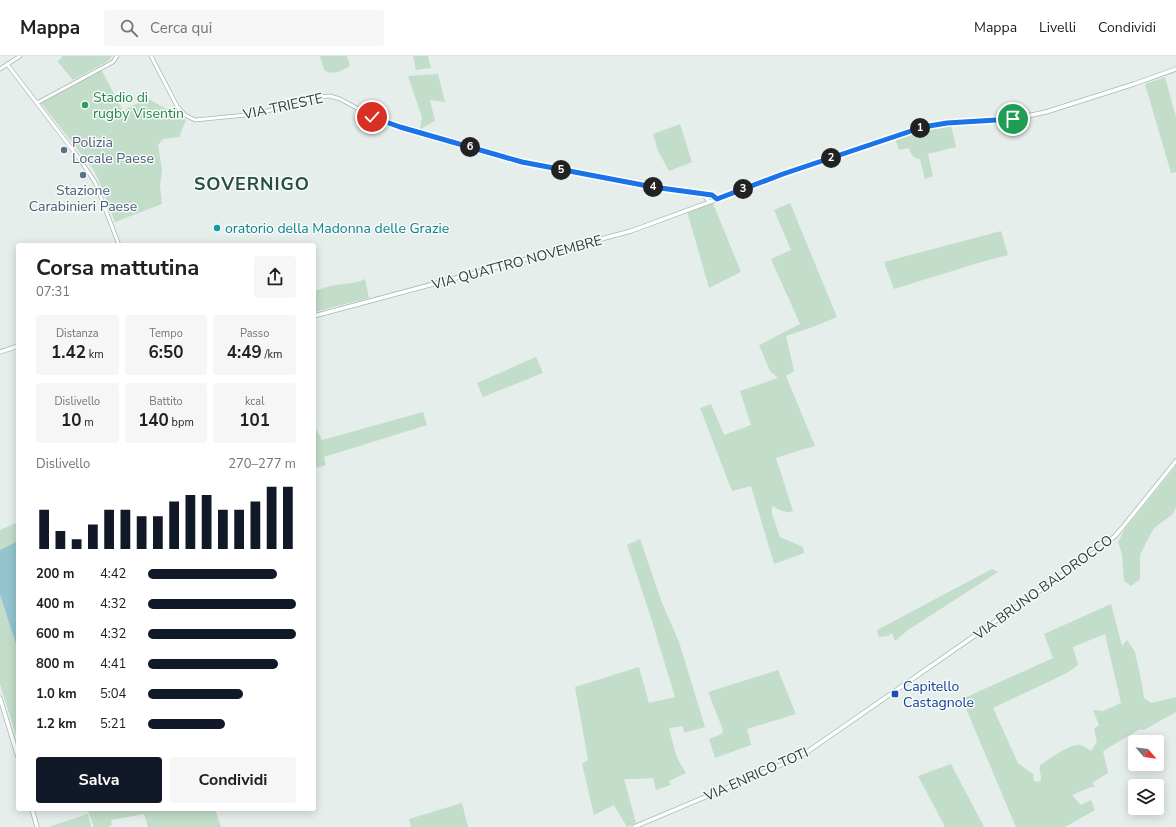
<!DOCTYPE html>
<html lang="it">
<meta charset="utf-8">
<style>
:root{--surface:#fff;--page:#f6f6f6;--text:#202124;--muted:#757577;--line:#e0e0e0;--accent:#111827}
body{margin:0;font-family:"Nunito Sans",sans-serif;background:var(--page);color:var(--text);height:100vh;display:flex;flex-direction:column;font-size:15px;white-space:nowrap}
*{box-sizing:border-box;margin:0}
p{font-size:13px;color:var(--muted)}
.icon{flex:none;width:22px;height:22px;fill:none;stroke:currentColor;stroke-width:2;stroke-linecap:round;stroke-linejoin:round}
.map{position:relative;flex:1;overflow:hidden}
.sheet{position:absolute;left:16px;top:187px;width:300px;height:568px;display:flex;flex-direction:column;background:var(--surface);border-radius:4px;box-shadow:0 2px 10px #0003}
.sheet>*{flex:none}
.needle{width:26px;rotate:118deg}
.tools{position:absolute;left:1128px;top:679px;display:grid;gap:8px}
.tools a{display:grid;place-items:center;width:36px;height:36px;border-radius:4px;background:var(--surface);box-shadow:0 2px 10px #0003;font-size:20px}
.pin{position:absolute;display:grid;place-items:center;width:34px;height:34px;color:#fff;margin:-17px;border:2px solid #fff;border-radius:50%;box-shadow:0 1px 4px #0007}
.km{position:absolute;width:20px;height:20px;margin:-10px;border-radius:50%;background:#222;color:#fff;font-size:11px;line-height:20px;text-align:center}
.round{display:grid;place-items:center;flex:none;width:42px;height:42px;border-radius:4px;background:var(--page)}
.headline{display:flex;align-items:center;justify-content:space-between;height:68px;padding:0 20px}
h1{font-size:22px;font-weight:700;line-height:30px}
.metrics{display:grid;grid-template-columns:repeat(3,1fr);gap:6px;height:68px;padding:4px 20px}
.metrics div{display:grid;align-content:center;border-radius:4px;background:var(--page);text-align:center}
.metrics b{font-size:17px;font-weight:700}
.metrics small{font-size:11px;font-weight:400}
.metrics p{font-size:11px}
.chart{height:112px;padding:8px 20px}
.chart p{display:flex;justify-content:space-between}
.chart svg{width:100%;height:72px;margin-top:4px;stroke:var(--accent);stroke-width:6}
.action{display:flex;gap:8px;margin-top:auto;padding:8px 20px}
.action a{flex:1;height:46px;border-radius:4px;background:var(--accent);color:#fff;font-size:16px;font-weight:700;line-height:46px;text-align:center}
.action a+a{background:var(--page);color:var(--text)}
ul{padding:0 20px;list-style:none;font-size:13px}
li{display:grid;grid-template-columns:64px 48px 1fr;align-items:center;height:30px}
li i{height:10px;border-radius:5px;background:var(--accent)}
header{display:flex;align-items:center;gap:24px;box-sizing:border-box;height:56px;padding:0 20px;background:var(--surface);border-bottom:1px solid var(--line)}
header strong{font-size:19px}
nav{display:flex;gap:22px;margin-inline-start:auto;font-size:14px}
.search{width:280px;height:36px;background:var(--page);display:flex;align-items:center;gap:10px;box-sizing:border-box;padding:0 14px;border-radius:4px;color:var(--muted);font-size:15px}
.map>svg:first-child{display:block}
</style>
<header>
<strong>Mappa</strong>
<div class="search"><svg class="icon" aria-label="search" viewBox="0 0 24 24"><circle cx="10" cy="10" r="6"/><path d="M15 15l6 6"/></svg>Cerca qui</div>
<nav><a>Mappa</a><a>Livelli</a><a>Condividi</a></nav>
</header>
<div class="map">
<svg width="1176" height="771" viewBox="0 0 1176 771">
<rect width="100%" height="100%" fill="#e6eeeb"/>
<g fill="#c2ddc9" fill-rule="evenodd">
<path d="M61,0h51l-4,5 -35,19 -16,-19 5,-3z"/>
<path d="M320,0h27l3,10c-9,5 -17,10 -26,4z"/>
<path d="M413,0h15l3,12 -15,2z"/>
<path d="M101,13l22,42 15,-8 2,-2v-4l3,-1 43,24 -7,17 -16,2 -5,6 4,25 -2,16 2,18 -47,18 -16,-41 -6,-12 -52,-66z"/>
<path d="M438,18l7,28 -15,-2 5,21 -15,8 2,-12 -14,-41z"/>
<path d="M1165,21l11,40v55l-5,1 -26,-89z"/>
<path d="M680,68l12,38 -23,9 -11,-20 -5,-17z"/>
<path d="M951,69l5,22 -28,7 5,22 -8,3 -5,-20c-8,-1 -9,-5 -11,-11l-10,2 -4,-12 36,-12z"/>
<path d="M712,145l29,71 -32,16 -22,-77z"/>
<path d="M790,147l47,114 -27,11 -24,8 8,35 -8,5 29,70 -11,3 -28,9 17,53c-7,3 -15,-2 -21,-5v8l8,23 23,10 1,6 -30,11 -23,-78 -19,5 -32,-83 11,-4 13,31 27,-10 -11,-34 38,-13 -8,-7 -11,-26 41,-21 -29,-65 20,-9 -17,-40z"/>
<path d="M1001,175l7,24 -30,8 -84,26 -10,-27z"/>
<path d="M365,223l4,19 -55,14v-21l16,-5 28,-4z"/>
<path d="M536,301l7,16 -60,24 -6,-14z"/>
<path d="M423,356l4,13 -103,32 2,8 -10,3 -2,-6v-37l8,15z"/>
<path d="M1176,410v41l-3,7 -19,14 -8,15 -6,12v24l-9,7 -7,-5 -2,-27 -4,-12 7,-13z"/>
<path d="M18,466v21l-2,-1 -16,8v-20z"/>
<path d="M640,483l22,64 17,39 26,85 -21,6 -1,-7 -14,2 8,30 9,15 -17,8 2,4 -15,5 -3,-12 -17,1h-12l12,44 -9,4 -13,-22 -20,10 -12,-51 6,-4 -13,-73 64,-20 10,36 26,-6 -24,-79 -24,-73z"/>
<path d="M992,513l6,3 -90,58 -13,11 -3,-8 -4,3 -9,1 -2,-7z"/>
<path d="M0,539l18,55v92l-18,-58z"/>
<path d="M1111,548l11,42 5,-6 8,12 7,32 2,14 7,5 25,-6v15l-32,18 -4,-1 -37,22 5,22 -16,10 3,4h-4l-19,8 9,10 10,-5 4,10 -30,17h-49l-54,-128 91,-41 -9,-24zM1105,578l16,69 -18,8 -10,-1 6,15 -5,4 3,13 -6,9c-4,-2 -9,-7 -14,-6 -10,1 -29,15 -37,20 -2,7 3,10 0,17l-6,-1 -1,-7 -15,-11 -25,-55 74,-35 11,-8 -5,-18z"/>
<path d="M778,614l18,44 -49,15 4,16 -36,13 -6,-19 13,-5 1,-4 -15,-38z"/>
<path d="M951,708l33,63h-39l-27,-51z"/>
<path d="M462,747l6,24h-57l-2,-8z"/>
<path d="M82,753h133l6,18h-73l-4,-13 -33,6 1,5 -4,2h-14l-6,-16h-6z"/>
<path d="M88,758l3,13h-43z"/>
</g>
<path fill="#94c4cd" d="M16,486l2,1v107l-18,-55v-45z"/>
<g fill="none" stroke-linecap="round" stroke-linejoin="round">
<g stroke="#a9b6b2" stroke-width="4.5">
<g id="tertiary">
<path d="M151,0l26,50 8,9 10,5 62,-6 59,-17 14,-1 10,3 39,21 143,42 131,25 59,8 5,4"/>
<path d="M7,8l71,93 17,25 24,63"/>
<path d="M0,13l20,-13"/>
<path d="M37,47l76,-41 4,-6"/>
<path d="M702,138l8,8"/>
</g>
</g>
<g stroke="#a6b9b2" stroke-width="5">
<g id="secondary">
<path d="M314,260l317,-85 152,-56 140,-48 24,-4 66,-4 33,-7 88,-28 42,-15"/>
<path d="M0,296l18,-6"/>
<path d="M0,642l18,59"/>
<path d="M32,753l5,18"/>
<path d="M634,771l154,-65 19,-10 294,-204 14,-12 7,-8 54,-67"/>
</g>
</g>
<use href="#tertiary" stroke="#fff" stroke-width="3"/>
<use href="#secondary" stroke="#fff" stroke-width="3.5"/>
</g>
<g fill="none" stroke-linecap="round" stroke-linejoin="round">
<g stroke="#fff" stroke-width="8">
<path id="route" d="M372,61l28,10 122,35 131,25 59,8 5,4 66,-25 140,-47 24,-4 66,-4"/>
</g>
<use href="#route" stroke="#1a73e8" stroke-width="5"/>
</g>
<circle fill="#2e9e5b" stroke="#f7faf9" stroke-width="1.5" cx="85" cy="49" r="4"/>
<g fill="#5c6f8a" stroke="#f7faf9" stroke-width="1.5">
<circle cx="64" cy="94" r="4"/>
<circle cx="83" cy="119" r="4"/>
</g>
<circle fill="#0f9aa8" stroke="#f7faf9" stroke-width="1.5" cx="217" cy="172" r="4"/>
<rect fill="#1a4fb4" stroke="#f7faf9" stroke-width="1.5" x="891" y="634" width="8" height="8" rx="2"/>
<g text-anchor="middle" stroke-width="3" stroke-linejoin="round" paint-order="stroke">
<g font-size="14" fill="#27864d" stroke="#f7faf9" text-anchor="start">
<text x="93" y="46">Stadio di<tspan x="93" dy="16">rugby Visentin</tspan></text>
</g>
<g font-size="14" fill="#263f38" stroke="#f7faf9">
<text transform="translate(283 50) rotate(-12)" y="5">VIA TRIESTE</text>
<text transform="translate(517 206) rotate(-15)" y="5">VIA QUATTRO NOVEMBRE</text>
<text transform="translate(1043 531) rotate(-36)" y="5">VIA BRUNO BALDROCCO</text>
<text transform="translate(756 718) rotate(-24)" y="5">VIA ENRICO TOTI</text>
</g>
<g font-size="14" fill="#4e5e75" stroke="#f7faf9" text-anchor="start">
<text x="72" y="91">Polizia<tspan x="72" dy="16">Locale Paese</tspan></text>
<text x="83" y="139" text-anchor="middle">Stazione<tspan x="83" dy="16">Carabinieri Paese</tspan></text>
</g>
<g font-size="14" fill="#0d838f" stroke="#f7faf9" text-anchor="start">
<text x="225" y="177">oratorio della Madonna delle Grazie</text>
</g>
<g font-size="14" fill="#164399" stroke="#f7faf9" text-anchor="start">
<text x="903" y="635">Capitello<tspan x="903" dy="16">Castagnole</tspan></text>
</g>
<g font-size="18" font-weight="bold" letter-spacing="1" fill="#244f45" stroke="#f7faf9">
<text x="252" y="134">SOVERNIGO</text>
</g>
</g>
</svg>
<div class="tools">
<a><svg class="needle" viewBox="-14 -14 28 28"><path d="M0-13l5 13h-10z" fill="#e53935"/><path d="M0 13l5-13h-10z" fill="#757577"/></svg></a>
<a><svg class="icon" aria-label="layers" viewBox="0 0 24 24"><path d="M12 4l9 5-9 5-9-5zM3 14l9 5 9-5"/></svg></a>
</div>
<div class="pin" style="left:1013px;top:63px;background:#1e9e55"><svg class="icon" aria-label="arrive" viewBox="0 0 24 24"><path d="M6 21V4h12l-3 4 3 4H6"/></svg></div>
<div class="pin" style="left:372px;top:61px;background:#d93025"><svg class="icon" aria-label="check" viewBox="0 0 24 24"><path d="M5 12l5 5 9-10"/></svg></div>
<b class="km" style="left:920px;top:72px">1</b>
<b class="km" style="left:831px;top:102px">2</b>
<b class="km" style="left:743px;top:133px">3</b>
<b class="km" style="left:653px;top:131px">4</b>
<b class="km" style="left:561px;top:114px">5</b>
<b class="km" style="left:470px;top:91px">6</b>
<section class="sheet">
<div class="headline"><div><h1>Corsa mattutina</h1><p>07:31</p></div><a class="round"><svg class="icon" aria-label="share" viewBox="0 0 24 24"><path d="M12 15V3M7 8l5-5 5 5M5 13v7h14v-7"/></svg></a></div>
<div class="metrics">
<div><p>Distanza</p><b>1.42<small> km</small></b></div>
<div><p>Tempo</p><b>6:50</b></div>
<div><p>Passo</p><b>4:49<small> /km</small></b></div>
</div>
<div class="metrics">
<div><p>Dislivello</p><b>10<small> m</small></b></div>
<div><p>Battito</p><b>140<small> bpm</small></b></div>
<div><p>kcal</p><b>101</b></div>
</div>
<div class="chart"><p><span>Dislivello</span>270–277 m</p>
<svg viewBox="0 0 160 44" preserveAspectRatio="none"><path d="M5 44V20M15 44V33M25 44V38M35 44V29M45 44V20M55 44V20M65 44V24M75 44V24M85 44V15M95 44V11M105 44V11M115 44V20M125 44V20M135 44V15M145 44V6M155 44V6"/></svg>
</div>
<ul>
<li><b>200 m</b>4:42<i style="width:87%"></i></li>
<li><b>400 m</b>4:32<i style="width:100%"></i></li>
<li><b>600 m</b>4:32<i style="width:100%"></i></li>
<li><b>800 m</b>4:41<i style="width:88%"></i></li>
<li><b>1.0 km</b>5:04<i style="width:64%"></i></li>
<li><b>1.2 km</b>5:21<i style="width:52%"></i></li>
</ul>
<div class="action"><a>Salva</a><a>Condividi</a></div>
</section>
</div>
